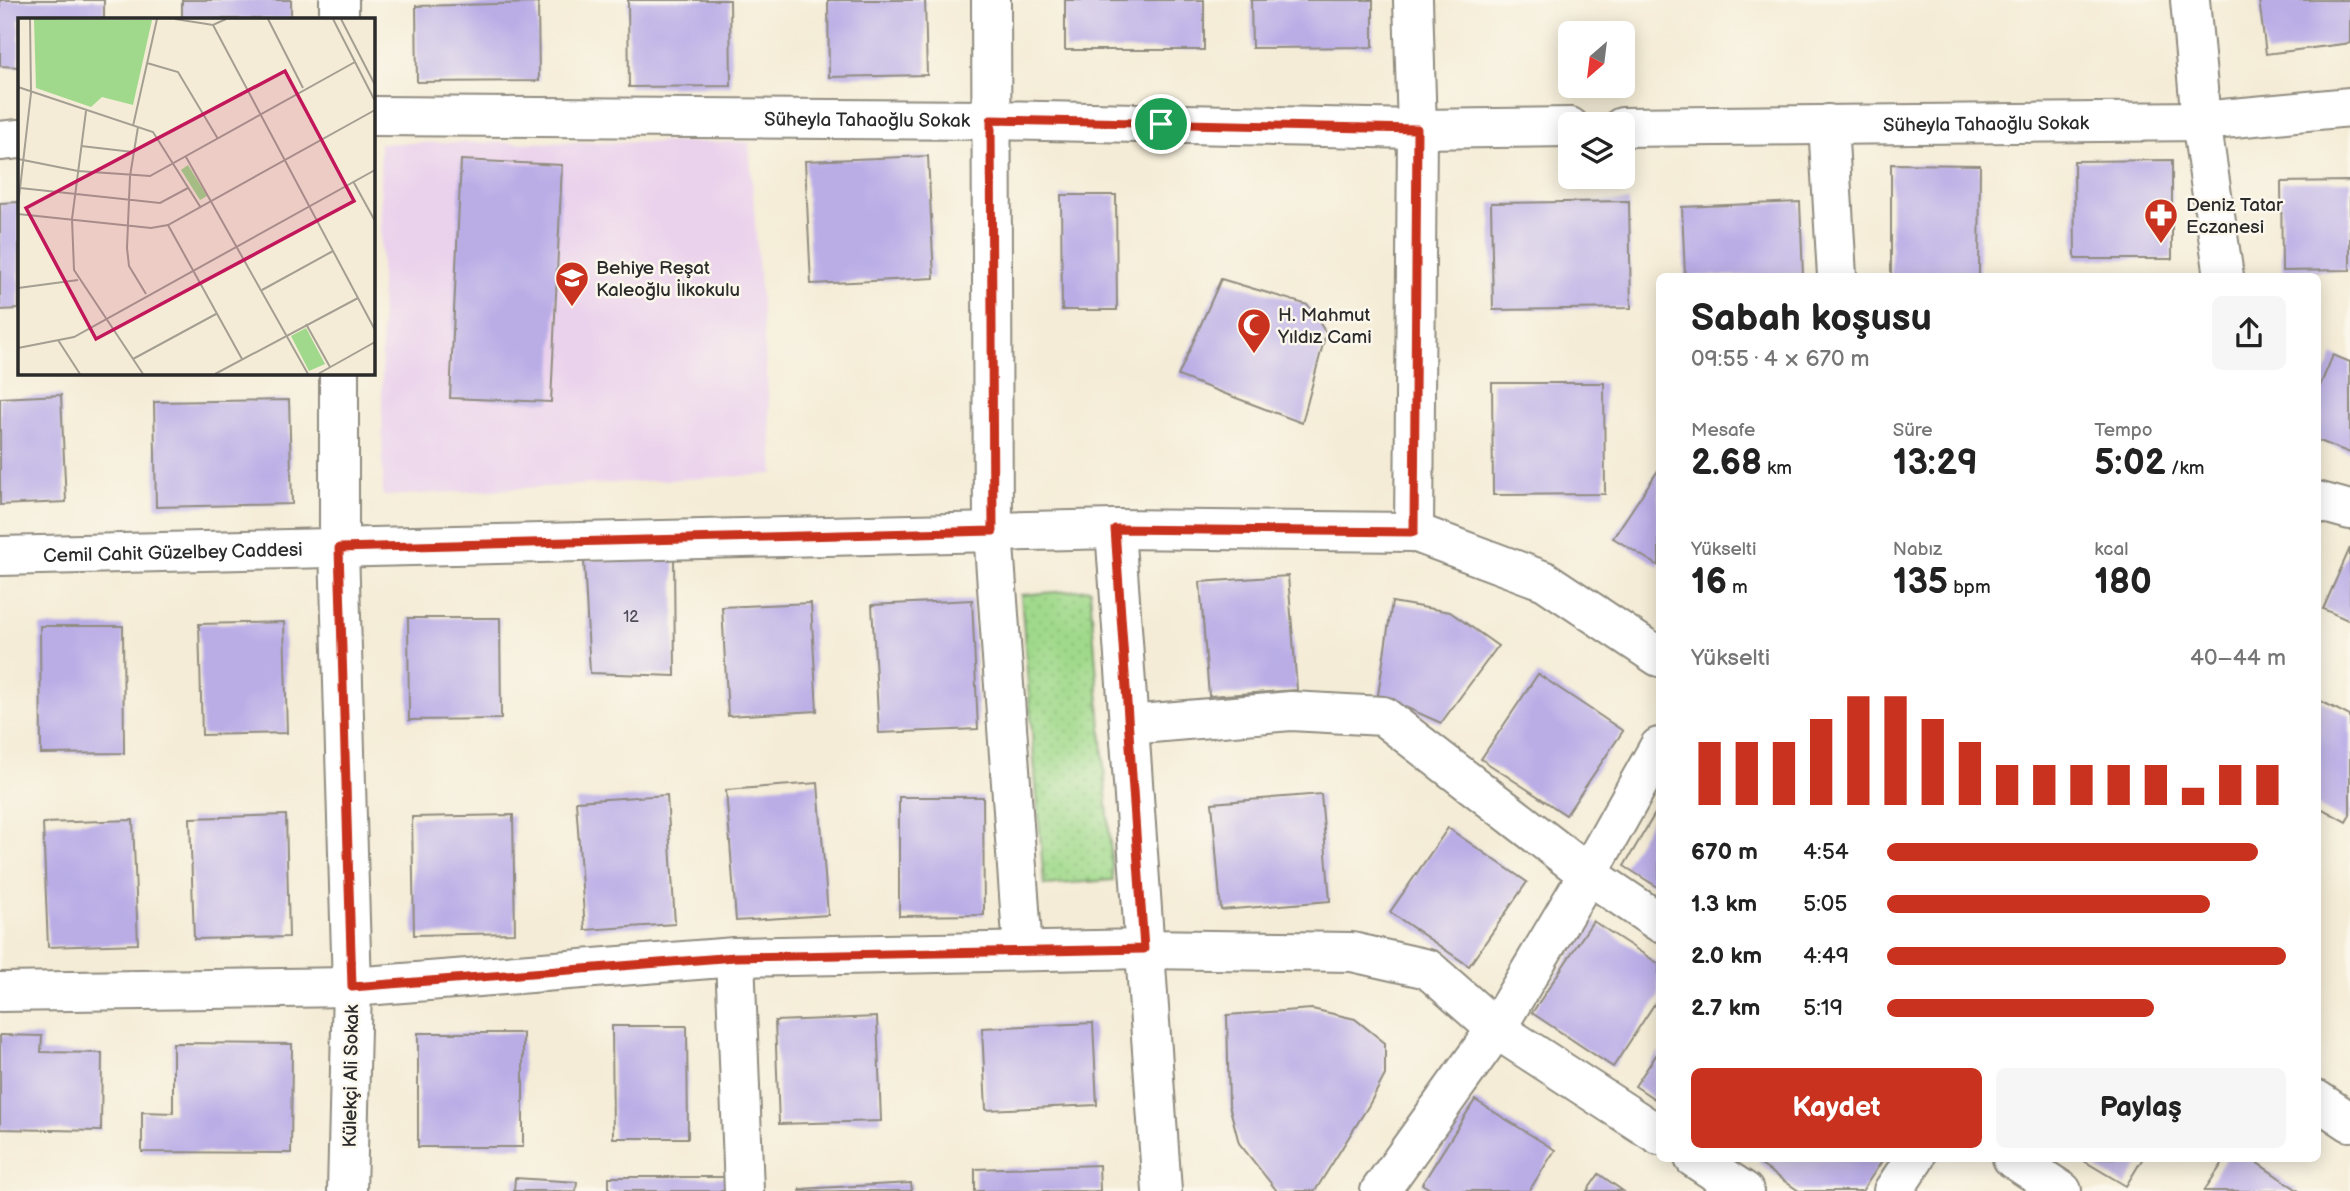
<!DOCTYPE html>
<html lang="tr">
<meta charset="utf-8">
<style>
:root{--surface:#fff;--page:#f6f6f6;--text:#222;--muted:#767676;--accent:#c8321e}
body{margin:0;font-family:"Balsamiq Sans",sans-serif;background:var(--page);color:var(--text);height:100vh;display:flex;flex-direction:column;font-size:26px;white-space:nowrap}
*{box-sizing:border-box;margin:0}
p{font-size:23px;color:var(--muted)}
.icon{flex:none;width:38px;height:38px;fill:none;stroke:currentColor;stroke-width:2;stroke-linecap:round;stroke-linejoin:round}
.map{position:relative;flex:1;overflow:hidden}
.sheet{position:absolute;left:1656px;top:273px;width:665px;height:889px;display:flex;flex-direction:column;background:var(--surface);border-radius:10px;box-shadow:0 4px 18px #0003}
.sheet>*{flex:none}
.needle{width:46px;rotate:208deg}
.buttons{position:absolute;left:1558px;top:21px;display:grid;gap:14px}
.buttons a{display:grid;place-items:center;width:77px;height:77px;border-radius:10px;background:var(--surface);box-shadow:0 4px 18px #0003;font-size:35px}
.pin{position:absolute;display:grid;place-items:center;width:60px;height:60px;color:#fff;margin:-30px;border:4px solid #fff;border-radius:50%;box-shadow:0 2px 7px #0007}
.round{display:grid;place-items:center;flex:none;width:74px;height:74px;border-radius:10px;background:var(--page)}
.head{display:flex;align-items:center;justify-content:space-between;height:119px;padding:0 35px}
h1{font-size:38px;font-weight:800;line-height:52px}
.figures{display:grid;grid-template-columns:repeat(3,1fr);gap:10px;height:119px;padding:7px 35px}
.figures div{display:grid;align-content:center}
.figures b{font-size:35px;font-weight:800}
.figures small{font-size:19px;font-weight:400}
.figures p{font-size:19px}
.chart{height:196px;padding:14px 35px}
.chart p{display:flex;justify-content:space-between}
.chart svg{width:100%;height:126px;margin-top:7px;stroke:var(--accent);stroke-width:6}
.action{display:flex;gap:14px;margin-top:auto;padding:14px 35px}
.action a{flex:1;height:80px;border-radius:10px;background:var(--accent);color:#fff;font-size:28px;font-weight:800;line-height:80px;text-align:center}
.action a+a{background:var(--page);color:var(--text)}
ul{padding:0 35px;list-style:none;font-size:23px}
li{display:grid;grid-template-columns:112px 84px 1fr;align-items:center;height:52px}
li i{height:18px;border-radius:9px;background:var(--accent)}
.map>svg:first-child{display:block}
</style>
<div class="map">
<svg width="2350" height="1191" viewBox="0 0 2350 1191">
<defs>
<pattern id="grass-dots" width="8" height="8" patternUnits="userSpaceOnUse" patternTransform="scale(1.75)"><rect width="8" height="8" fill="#a0d98b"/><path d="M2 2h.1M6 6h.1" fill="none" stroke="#8aba78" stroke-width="1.8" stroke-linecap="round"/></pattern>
</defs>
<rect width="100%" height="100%" fill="#fbf7ec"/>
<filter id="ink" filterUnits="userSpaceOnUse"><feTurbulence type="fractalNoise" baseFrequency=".0143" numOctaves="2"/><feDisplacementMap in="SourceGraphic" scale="14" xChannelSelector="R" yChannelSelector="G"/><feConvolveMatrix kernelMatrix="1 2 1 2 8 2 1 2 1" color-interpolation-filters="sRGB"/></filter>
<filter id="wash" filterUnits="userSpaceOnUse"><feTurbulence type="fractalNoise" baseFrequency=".00686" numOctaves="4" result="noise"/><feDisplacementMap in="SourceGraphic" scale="28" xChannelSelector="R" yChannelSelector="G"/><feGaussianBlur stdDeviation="1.57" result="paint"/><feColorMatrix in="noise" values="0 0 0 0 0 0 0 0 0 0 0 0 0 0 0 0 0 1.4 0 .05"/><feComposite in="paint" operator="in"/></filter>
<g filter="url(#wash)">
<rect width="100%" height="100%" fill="#f4ecd6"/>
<path fill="#ead1ec" d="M749,142l25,332 -391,22 -3,-353z"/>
<path fill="url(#grass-dots)" stroke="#66825b" stroke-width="2" d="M1090,589l23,291 -69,5 -23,-290z"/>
<g id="blocks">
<g fill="#baade6">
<path d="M0,0h104v19h-85v48l-19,-1z"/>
<rect x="182" y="0" width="109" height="19"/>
<path d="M628,0h102l1,86 -102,1z"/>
<path d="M828,0h97l2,75 -98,2z"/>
<rect x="1065" y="0" width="139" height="50"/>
<path d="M1251,0h122v47l-121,1z"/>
<path d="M2259,0h91v43l-84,11z"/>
<path d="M538,3l1,78 -122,1 -1,-76z"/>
<path d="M928,156l6,122 -123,6 -6,-123z"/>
<path d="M461,160l101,5 -11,237 -101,-4z"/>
<path d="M2172,160v99h-97l-1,-98z"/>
<path d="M1891,164l89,1 -1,111h-88z"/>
<path d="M2350,181v89l-68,1 -1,-89z"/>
<path d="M1061,195h55l1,115h-55z"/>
<path d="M1629,201l2,107 -138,2 -2,-107z"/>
<path d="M19,202v107l-19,1v-107z"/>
<path d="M1800,202l3,74h-118l-3,-69z"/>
<path d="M1221,279l87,26 18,28 -24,90 -124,-47z"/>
<path d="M2333,355l17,7v91l-33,-13v-47z"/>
<path d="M1492,383h112l1,111 -112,1z"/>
<path d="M61,395l5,107 -66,3v-107z"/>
<path d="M289,400l3,104 -136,3 -2,-105z"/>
<path d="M1659,469v97l-46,-28z"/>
<path d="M2350,548v73l-27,-12z"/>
<path d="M674,556l1,120 -85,-3 -6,-113z"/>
<path d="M1288,576l9,114 -88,6 -9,-114z"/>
<path d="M972,600l6,129 -99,4 -7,-128z"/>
<path d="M1392,602l58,10 48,34 -57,77 -63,-28z"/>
<path d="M811,603l6,108 -89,5 -6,-109z"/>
<path d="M408,618h92l1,101 -92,1z"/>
<path d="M284,622l3,111 -85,2 -3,-111z"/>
<path d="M40,626h83l1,127 -83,1z"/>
<path d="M1538,674l85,57 -57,84 -85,-56z"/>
<path d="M2317,699l33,17v99l-4,7 -29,-16z"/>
<path d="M818,783l10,132 -92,6 -10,-131z"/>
<path d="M1321,794l9,107 -109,9 -9,-107z"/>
<path d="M667,795l8,129 -90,6 -9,-129z"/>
<path d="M899,797h84l1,118 -85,1z"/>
<path d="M1659,807v81l-35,-22z"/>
<path d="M286,815l3,122 -95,2 -4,-121z"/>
<path d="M513,815l2,118 -101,2 -2,-118z"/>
<path d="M133,820l5,124 -90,3 -5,-124z"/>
<path d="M1448,828l79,54 -58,84 -79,-54z"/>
<path d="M1593,921l66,43v33l-46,70 -81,-54z"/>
<path d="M1312,1009l43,10 30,24v32l-16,30 -54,86h-38l-38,-48 -10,-38 -2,-90z"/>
<path d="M877,1017l4,104 -102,3 -4,-103z"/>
<path d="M1093,1023l4,82 -111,5 -4,-82z"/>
<path d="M612,1026h75l1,112h-75z"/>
<rect x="418" y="1033" width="105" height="114"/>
<path d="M0,1035l42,1 -1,16 61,1 -1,78 -101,-2z"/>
<path d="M173,1043l119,1 -1,109 -149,-1v-40l31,1z"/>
<path d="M1659,1051v51l-24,-16z"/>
<path d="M1475,1100l80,50 -26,41h-96l-11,-7z"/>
<path d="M1761,1158h123l-22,33h-63l-41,-28z"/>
<path d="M2079,1158h64l-17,28z"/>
<path d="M2226,1158h24l49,33h-95z"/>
<path d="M1099,1165l1,26h-125v-22z"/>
<path d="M1599,1174l24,17h-36z"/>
<rect x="609" y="1177" width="118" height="14"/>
<path d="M515,1178l62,4 -1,9h-62z"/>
<path d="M911,1183l1,8h-112v-2z"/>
</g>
</g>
</g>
<g filter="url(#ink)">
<use href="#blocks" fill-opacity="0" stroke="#908c80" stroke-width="2"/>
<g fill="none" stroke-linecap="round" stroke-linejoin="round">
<g stroke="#908c80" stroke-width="42">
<g id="minor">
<path d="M339,0v19"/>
<path d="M991,0l2,531 30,420"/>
<path d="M1413,0l4,129 -3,403"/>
<path d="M2190,0l11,121 23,155"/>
<path id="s1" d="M373,116l618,4 426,9 153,-2"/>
<path d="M1828,124l9,152"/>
<path id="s2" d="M1622,127l579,-6 149,-14"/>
<path d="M0,141l19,-2"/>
<path d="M339,373v175l13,439 -5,204"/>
<path d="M2317,501l33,9"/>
<path d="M1115,529l47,662"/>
<path id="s3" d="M0,556l1115,-27 299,3 131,49 114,76"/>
<path d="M1129,725l162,-14 92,5 205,158 71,48"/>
<path d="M735,957l9,234"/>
<path d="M0,992l352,-5 383,-30 409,-8 208,3 76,17 68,60 163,106"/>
<path d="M2317,1100l33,22"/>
<path d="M1694,1158l50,33"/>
<path d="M2012,1158l50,33"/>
<path d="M1380,1191l116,-162 92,-155 71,-127"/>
<path d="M1893,1191l22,-33"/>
</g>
</g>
<use href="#minor" stroke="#fff" stroke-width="38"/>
</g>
</g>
<g fill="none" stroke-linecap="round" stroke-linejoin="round" filter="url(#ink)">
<g stroke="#fff" stroke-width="14">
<path id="route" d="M991,120l426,9 -3,403 -299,-3 29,420 -409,8 -383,30 -13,-439 654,-17z"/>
</g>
<use href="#route" stroke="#c8321e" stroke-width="9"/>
</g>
<defs>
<g id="pharmacy-pin" transform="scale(1.75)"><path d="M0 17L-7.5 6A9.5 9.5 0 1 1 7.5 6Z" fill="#c8321e" stroke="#fbf7ec"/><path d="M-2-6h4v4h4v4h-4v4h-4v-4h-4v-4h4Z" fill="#fff"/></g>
<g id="school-pin" transform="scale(1.75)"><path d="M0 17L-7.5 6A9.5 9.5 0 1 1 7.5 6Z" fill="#c8321e" stroke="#fbf7ec"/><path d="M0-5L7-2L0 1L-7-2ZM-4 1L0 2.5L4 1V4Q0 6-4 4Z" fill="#fff"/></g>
<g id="mosque-pin" transform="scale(1.75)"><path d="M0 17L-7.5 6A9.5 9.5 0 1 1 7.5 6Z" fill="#c8321e" stroke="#fbf7ec"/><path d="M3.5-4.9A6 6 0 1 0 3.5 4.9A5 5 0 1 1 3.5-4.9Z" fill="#fff"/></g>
</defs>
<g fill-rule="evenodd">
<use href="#pharmacy-pin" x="2161" y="215"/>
<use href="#school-pin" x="572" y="278"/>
<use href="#mosque-pin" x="1254" y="325"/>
</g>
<g text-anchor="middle" stroke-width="5" stroke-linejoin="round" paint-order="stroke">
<g font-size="16" fill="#4f4c5a">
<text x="631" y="622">12</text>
</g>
<g font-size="19" fill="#2b2b2b" stroke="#fbf7ec">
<text dy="7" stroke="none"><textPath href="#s1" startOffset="494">Süheyla Tahaoğlu Sokak</textPath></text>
<text dy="7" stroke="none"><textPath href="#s2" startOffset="364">Süheyla Tahaoğlu Sokak</textPath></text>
<text dy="7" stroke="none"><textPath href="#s3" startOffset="173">Cemil Cahit Güzelbey Caddesi</textPath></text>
<text transform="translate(350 1076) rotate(-89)" y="7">Külekçi Ali Sokak</text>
</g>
<g font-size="19" fill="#2b2b2b" stroke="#fbf7ec" text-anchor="start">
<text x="2186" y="211">Deniz Tatar<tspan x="2186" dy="22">Eczanesi</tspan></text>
<text x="596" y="274">Behiye Reşat<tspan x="596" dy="22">Kaleoğlu İlkokulu</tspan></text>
<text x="1278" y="321">H. Mahmut<tspan x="1278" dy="22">Yıldız Cami</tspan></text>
</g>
</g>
<g transform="translate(18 18)">
<rect width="357" height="357" fill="#f4ecd6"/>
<path d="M170,147l19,31 -7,4 -19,-30z" fill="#a0d98b"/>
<path d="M16,1l118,1 -19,85 -31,-8 -11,10 -55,-19zM288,310l19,36 -16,7 -18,-35z" fill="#a0d98b"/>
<path fill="none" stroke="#a49f92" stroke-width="2" d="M157,1l38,6 13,-6M250,1l35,69M315,1l42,82M323,1l34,66M195,7l162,305M129,45l31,9 40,67M0,69l135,45 48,76M68,93l-14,108 2,51 69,104M115,108l24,-107M120,109l-8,49 -3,72 2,18 17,28M63,128l52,6M168,139l122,217M0,141l60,12 72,5 205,-114M335,163l22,40M2,170l140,15 28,-15M0,188l13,-113 -1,-74M0,196l133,14 17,-3 207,-115M150,207l74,134M0,270l60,-8M244,272l71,-39M288,306l24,43M40,322l22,34M0,330l56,-11 301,-167M115,341l83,-45M197,356l143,-76M300,356l57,-32"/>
<path fill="#c2185b" fill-opacity="0.15" stroke="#c2185b" stroke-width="3.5" d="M267,53l69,130 -258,138 -70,-131z"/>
<rect width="357" height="357" fill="none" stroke="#2b2b2b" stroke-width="3.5"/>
</g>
</svg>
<div class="buttons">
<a><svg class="needle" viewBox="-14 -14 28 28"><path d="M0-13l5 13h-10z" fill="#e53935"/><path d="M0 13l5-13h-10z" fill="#767676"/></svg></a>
<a><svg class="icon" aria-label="layers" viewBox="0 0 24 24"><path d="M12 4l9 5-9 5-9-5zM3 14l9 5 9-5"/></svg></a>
</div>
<div class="pin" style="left:1161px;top:124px;background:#1e9e55"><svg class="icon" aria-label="arrive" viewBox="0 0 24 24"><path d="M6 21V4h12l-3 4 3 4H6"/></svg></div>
<section class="sheet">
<div class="head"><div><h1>Sabah koşusu</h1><p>09:55 · 4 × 670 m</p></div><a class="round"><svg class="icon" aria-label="share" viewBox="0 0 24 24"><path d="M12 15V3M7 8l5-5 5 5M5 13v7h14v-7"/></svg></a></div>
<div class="figures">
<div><p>Mesafe</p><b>2.68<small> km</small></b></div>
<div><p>Süre</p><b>13:29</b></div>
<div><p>Tempo</p><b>5:02<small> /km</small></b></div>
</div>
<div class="figures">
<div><p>Yükselti</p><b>16<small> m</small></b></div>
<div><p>Nabız</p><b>135<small> bpm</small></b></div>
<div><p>kcal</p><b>180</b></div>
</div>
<div class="chart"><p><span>Yükselti</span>40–44 m</p>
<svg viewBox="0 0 160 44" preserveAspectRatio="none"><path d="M5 44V22M15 44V22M25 44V22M35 44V14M45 44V6M55 44V6M65 44V14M75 44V22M85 44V30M95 44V30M105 44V30M115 44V30M125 44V30M135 44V38M145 44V30M155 44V30"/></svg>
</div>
<ul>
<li><b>670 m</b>4:54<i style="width:93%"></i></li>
<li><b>1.3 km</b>5:05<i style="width:81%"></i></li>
<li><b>2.0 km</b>4:49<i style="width:100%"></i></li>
<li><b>2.7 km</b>5:19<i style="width:67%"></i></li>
</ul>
<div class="action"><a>Kaydet</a><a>Paylaş</a></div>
</section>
</div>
